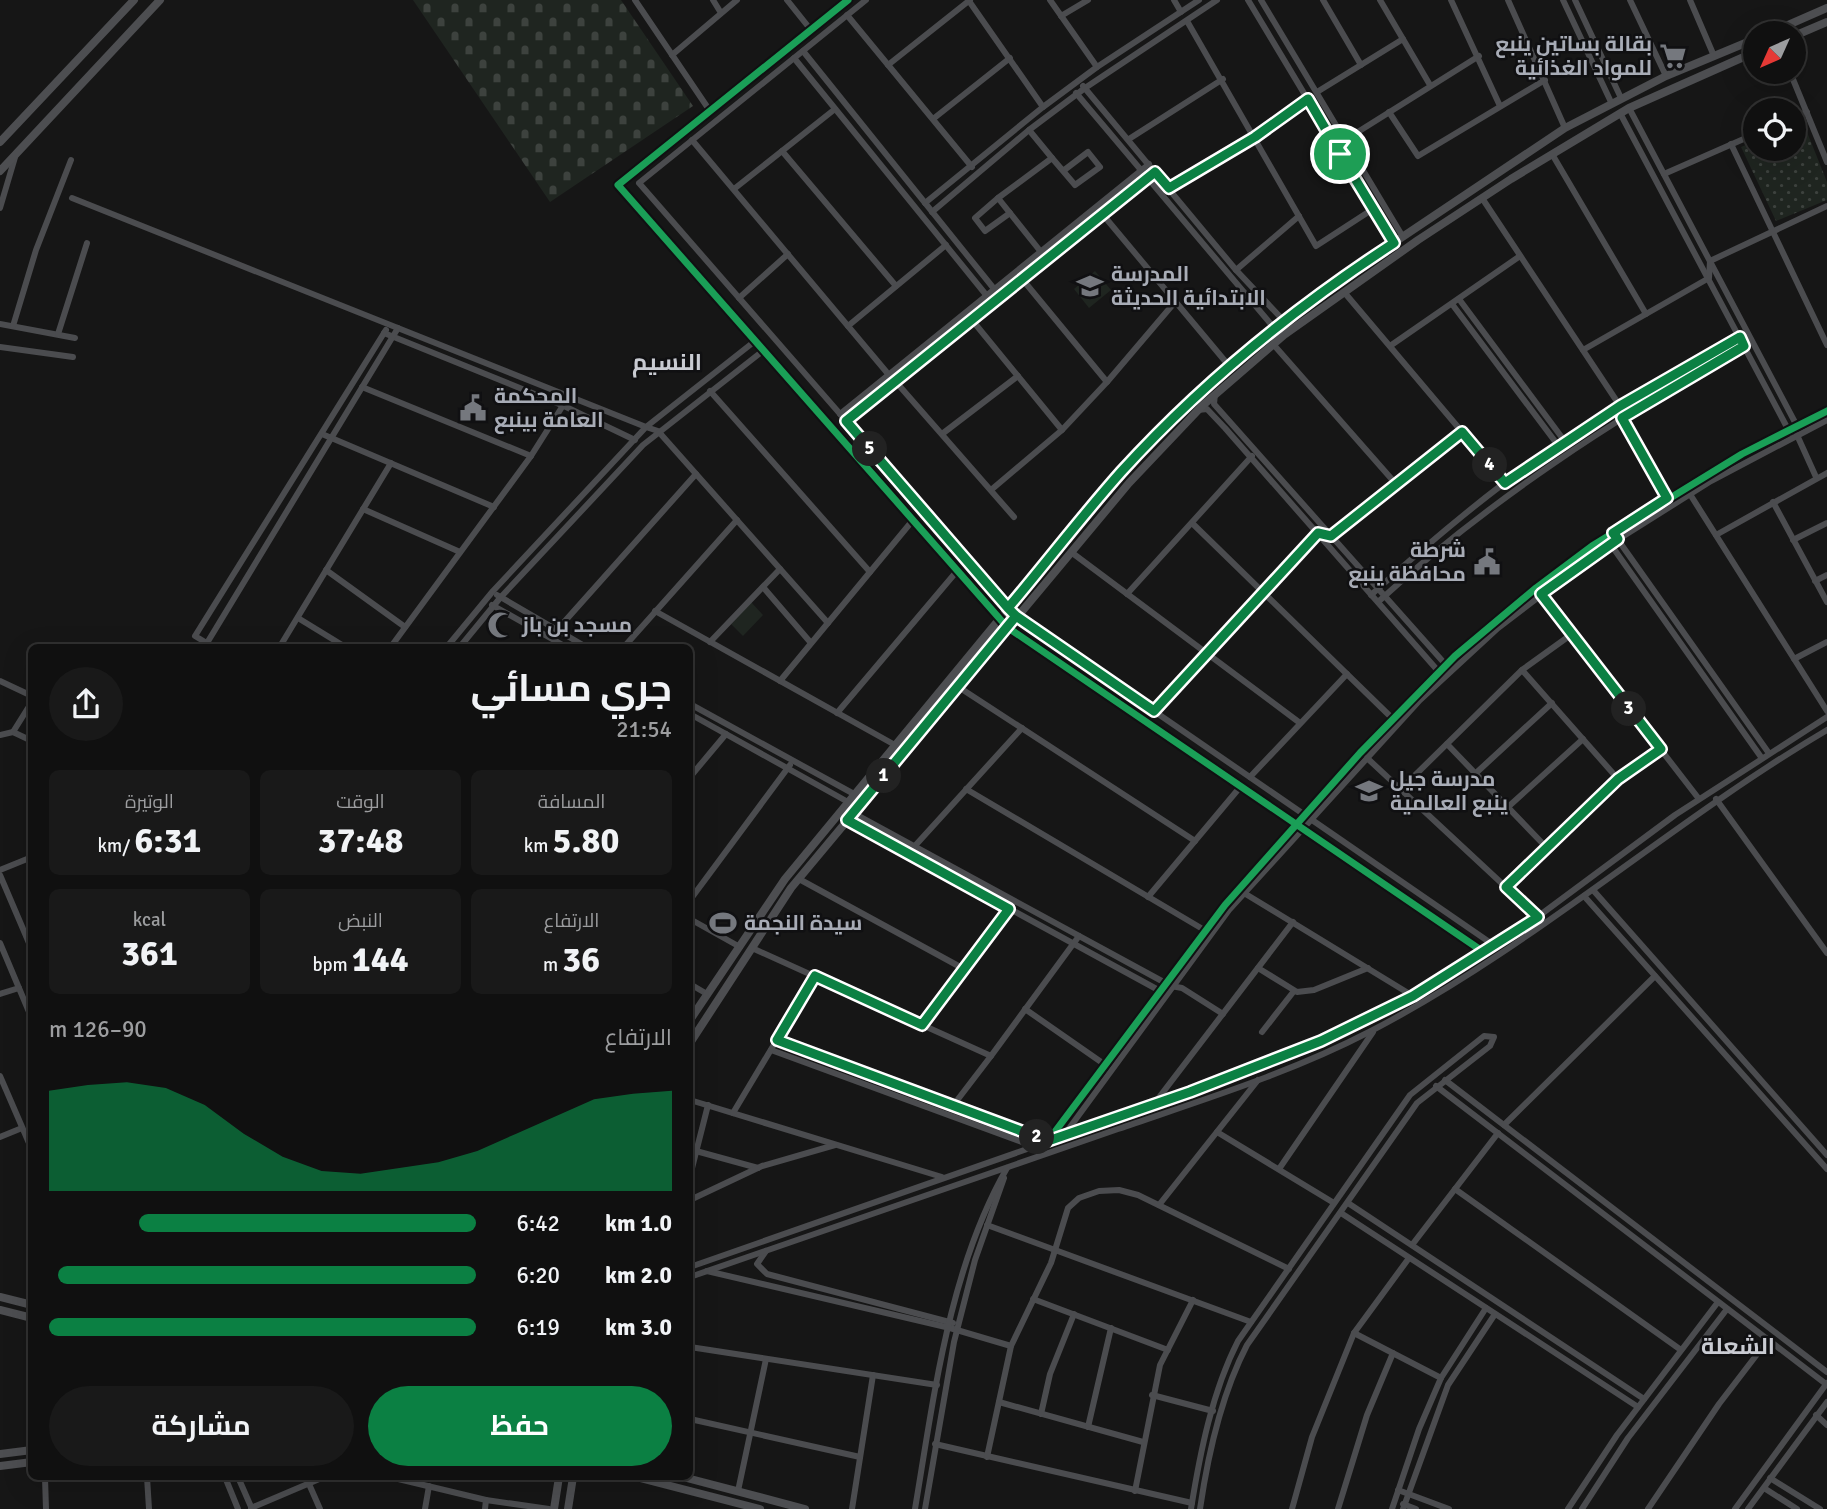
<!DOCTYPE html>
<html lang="ar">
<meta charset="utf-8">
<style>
:root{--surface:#101010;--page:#191919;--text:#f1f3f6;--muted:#9c9d9f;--line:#303030;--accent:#0b8043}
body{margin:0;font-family:Signika,Cairo,sans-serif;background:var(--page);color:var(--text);direction:rtl;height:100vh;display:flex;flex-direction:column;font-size:26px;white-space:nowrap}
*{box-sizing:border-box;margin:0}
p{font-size:23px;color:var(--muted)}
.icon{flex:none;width:38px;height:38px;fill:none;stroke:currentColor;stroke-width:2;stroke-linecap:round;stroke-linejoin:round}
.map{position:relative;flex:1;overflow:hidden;direction:ltr}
.details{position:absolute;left:28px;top:644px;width:665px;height:836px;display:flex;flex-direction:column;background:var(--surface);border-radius:10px;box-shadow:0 7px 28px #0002,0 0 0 2px var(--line);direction:rtl}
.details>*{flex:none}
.needle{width:46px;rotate:225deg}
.fabs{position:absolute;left:1743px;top:21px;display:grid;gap:14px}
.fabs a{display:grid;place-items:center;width:63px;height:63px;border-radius:50%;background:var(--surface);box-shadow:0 7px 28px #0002,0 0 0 2px var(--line);font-size:35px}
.pin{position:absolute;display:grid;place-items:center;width:60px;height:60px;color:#fff;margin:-30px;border:4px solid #fff;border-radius:50%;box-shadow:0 2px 7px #0007}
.km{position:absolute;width:35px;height:35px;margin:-18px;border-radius:50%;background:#222;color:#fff;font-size:19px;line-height:35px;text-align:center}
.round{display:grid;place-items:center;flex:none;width:74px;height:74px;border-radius:37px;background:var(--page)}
.headline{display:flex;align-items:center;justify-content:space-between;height:119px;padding:0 21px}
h1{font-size:38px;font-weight:700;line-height:52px}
.metrics{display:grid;grid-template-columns:repeat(3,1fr);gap:10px;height:119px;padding:7px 21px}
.metrics div{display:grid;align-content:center;border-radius:10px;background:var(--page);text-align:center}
.metrics b{font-size:35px;font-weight:700}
.metrics small{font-size:19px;font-weight:400}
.metrics p{font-size:19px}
.chart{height:196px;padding:14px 21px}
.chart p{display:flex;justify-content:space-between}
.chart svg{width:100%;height:126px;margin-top:7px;fill:var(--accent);opacity:.7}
.button{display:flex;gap:14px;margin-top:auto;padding:14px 21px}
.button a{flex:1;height:80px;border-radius:42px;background:var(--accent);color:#fff;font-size:28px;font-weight:700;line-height:80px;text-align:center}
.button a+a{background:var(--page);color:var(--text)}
ul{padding:0 21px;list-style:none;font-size:23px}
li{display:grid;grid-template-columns:112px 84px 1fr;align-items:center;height:52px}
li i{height:18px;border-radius:9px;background:var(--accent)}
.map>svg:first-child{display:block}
</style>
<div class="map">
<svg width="1827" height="1509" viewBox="0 0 1827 1509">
<defs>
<pattern id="cemetery-stones" width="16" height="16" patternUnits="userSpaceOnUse" patternTransform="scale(1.75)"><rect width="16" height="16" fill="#1f2520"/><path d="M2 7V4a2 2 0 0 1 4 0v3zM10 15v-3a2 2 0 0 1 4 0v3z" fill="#3d423e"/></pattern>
<pattern id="park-dots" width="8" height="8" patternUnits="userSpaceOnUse" patternTransform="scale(1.75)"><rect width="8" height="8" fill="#1f2520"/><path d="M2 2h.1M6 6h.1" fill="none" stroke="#3d423e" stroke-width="1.8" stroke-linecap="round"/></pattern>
</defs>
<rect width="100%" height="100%" fill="#161616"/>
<path fill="url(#cemetery-stones)" d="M413,0h208l72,106 -143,96z"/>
<path fill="url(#park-dots)" d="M1803,122l24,60v18l-51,21 -35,-74 14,-6v8h39v-24z"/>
<g fill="#1f2520">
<path d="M1095,271l16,19 -22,18 -15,-19z"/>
<path d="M751,602l12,13 -20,21 -12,-12z"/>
</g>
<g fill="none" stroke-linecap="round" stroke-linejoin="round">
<g stroke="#4b4c4f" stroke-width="6">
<path d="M635,0l75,111"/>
<path d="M713,0l8,13"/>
<path d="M787,0l24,30"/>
<path d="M848,0l-230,185 389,442 478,326"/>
<path d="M866,0l-227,183 377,433 479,330"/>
<path d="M1050,0l47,67"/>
<path d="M1174,0l7,12"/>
<path d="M1248,0l146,243"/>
<path d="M1261,0l142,237"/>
<path d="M1323,0l38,65"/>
<path d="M1380,0l50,85"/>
<path d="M1451,0l49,106"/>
<path d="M1508,0l57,128"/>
<path d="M1563,0l48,102"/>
<path d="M1575,0l46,98"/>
<path d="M1630,0l36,76"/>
<path d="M1690,0l24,56"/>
<path d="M969,1l74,106"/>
<path d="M847,15l125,152"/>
<path d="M1061,16l27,-16"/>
<path d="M1187,21l129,225 57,-37"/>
<path d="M803,51l192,239"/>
<path d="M672,55l65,-55"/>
<path d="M794,58l193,238"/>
<path d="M888,65l82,-65"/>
<path d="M1790,72l37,90"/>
<path d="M1083,86l153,184 48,51"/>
<path d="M1317,92l86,-53"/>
<path d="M1076,93l199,236"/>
<path d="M1629,108l169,320"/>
<path d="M1389,112l29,44 127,-76"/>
<path d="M1620,113l170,320"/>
<path d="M1794,117l13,-5"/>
<path d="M933,119l77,-61"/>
<path d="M1029,130l23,28"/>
<path d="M1129,139l94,-60"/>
<path d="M692,140l197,235"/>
<path d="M1345,140l134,-84"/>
<path d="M1731,144l96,201"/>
<path d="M782,151l114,135"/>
<path d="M1552,154l94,160"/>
<path d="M1664,174l91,-40"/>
<path d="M1169,188l86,-51 53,-38"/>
<path d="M734,189l101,-80"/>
<path d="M72,198l574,229 109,-86"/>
<path d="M998,198l-23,20 10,13 25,-18"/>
<path d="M1482,198l138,208"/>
<path d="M925,203l118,-96 54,-40 102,-67"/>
<path d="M0,208l16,-54"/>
<path d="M932,212l97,-82 56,-42 132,-88"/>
<path d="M1104,216l126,151"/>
<path d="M1041,252l-43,-54 54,-40 23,27 25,-18 -12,-15 -25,19"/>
<path d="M1236,270l63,-54"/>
<path d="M1023,280l84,102"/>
<path d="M1344,292l162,192"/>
<path d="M739,298l49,-44"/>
<path d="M1459,299l107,144"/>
<path d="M1452,304l108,144"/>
<path d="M972,320l90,110"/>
<path d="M0,324l75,14"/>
<path d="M13,326l23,-76 35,-90"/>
<path d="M848,326l98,-81"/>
<path d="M386,330l-2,3 180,73 71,34"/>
<path d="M58,334l29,-91"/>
<path d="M1273,344l123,140"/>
<path d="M1390,346l130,-90"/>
<path d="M0,347l73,10"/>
<path d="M1583,350l126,-72 1,-17 117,-55"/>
<path d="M896,382l118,135"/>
<path d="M362,387l169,69"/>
<path d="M710,391l160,181"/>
<path d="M1215,394l-1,10 232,261"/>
<path d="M1198,410l9,-1 18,19 214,244"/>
<path d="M840,414l309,-250"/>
<path d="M1622,418l45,80"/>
<path d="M846,421l258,-205 51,-45"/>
<path d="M322,434l172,73"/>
<path d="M942,434l76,-58"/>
<path d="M1797,435l19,42"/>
<path d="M991,490l71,-60 45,-48 68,-80"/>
<path d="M1688,491l139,220"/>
<path d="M1773,502l54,100"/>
<path d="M363,509l97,43"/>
<path d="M1192,523l201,196"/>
<path d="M1716,535l111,-62"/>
<path d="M1616,537l152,215"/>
<path d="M1793,540l34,-17"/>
<path d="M1609,542l152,215"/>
<path d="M1071,552l229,171"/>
<path d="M326,570l79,57"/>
<path d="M1815,581l12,-6"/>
<path d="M763,587l48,56"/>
<path d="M1539,592l160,207"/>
<path d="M1127,594l125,-138"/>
<path d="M497,595l91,53"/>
<path d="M1371,595c43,-39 86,-76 132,-111 74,-55 157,-101 237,-147"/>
<path d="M1378,602c111,-102 235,-182 366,-256"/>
<path d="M492,605l76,43"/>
<path d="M655,611l240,134"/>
<path d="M298,618l49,30"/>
<path d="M557,630l139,-156"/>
<path d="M710,642l70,-73"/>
<path d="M207,643l191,-315"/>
<path d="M215,648l-20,-12 189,-303"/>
<path d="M279,648l112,-185"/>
<path d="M390,648l141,-192 38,-60"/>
<path d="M446,648l47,-57 153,-164 12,4 170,192"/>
<path d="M459,648l41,-50 143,-153 121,-95"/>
<path d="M623,648l114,-128"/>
<path d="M1794,659l33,-17"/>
<path d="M1522,670l96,109"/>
<path d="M0,681l32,15"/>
<path d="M780,681l133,-161"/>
<path d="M957,686l238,155"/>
<path d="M690,704l164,90"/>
<path d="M1154,711l164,-178 13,3 131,-104"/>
<path d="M837,713l120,-142"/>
<path d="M690,714l158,88"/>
<path d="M13,732l15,-24 4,2"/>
<path d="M0,735l13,-3 19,9"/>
<path d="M1447,744l100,104"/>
<path d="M1367,758l171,159"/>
<path d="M1476,773l76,-70"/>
<path d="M690,777l36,-43"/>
<path d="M1250,777l97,-103"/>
<path d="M966,789l240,142"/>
<path d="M1401,789l121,-119 50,-36"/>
<path d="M1716,799l111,154"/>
<path d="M1508,807l75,-68"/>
<path d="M853,813l318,173 11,2 41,26"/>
<path d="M847,820l315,172"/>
<path d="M913,848l109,-120"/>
<path d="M0,870l32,-13"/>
<path d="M0,875l32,75"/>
<path d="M799,879l165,90"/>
<path d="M1506,887l112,-108 43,-30"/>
<path d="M1593,890l234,265"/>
<path d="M1244,893l169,103"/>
<path d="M1584,896l243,273"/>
<path d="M1148,897l93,-111"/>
<path d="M690,900l100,-135"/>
<path d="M690,919l50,28"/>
<path d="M0,943l32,76"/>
<path d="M752,948l239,108 88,-120"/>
<path d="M1258,968l39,24 17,-2 54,-22"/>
<path d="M690,984l17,10"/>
<path d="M0,994l19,-6"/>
<path d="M1025,1009l79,55"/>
<path d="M922,1025l87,-116"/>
<path d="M1262,1032l32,-41"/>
<path d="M777,1040l271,101 177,-236 135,-152 95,-97 81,-68 56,-42 150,-92 85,-43"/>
<path d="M771,1050l262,96"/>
<path d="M0,1076l32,74"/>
<path d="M1445,1080l382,292"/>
<path d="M1436,1086l390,298"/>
<path d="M690,1100l252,77"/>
<path d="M1154,1104l139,-182"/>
<path d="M952,1107l39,-51"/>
<path d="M733,1113l82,-137"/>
<path d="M1504,1125l151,-149"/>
<path d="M1217,1132l117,71"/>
<path d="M1065,1134l164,-224 191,-210 78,-72 97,-74 116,-73 116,-61"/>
<path d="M0,1137l22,-9"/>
<path d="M696,1151l62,17"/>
<path d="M1279,1169l94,-137"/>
<path d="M690,1176l18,-71"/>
<path d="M1455,1189l226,161"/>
<path d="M690,1200l72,-34 73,-21"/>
<path d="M1348,1203l296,196"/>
<path d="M1159,1205l99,-125"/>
<path d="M1341,1213l297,194"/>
<path d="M987,1225l264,97"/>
<path d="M1412,1245l86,-112"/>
<path d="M766,1251l-9,13 10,10 186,49"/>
<path d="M690,1267l500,-175 131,-51 59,-28 91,-51 61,-41 143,-106 152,-98"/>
<path d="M707,1271l243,57 61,18"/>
<path d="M690,1277c142,-50 286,-98 428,-148 84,-29 172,-56 251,-97 163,-84 300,-209 458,-302"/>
<path d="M1033,1299l135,51"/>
<path d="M1354,1333l87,45"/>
<path d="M690,1347l247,38"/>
<path d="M1152,1395l61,16"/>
<path d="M999,1402l144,40"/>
<path d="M1041,1414l9,-40 24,-60"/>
<path d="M1816,1415l11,10"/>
<path d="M690,1419l170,38"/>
<path d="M1088,1427l23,-99"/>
<path d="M935,1444l257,59"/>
<path d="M987,1457l24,-111 40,-83 17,-55 11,-10 20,-7 20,-1 19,5 151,74"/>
<path d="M45,1477l1,32"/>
<path d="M147,1477l2,32"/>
<path d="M225,1477l13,32"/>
<path d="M238,1477l14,32"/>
<path d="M390,1477l96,23 -1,9"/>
<path d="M1770,1478l50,31"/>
<path d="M309,1484l11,25"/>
<path d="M1764,1488l33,21"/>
<path d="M1398,1490l51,19"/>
<path d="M738,1491l28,-132"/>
<path d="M1135,1491l25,-126 33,-65"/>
<path d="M486,1500l63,9"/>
<path d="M1403,1504l13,5"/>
<path d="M251,1508l73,-31"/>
<path d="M425,1509l4,-23"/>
<path d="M852,1509l21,-134"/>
<path d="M915,1509c19,-113 34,-240 92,-341"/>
<path d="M925,1509l29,-167 21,-82 29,-82"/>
<path d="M1191,1509c9,-56 21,-117 47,-168l172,-246 74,-59 10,1 -4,9 -73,57 -170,242c-26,50 -39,109 -47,164"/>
<path d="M1292,1509l20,-72 42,-104 55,-75"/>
<path d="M1338,1509l29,-94 26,-62"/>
<path d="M1392,1509l27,-80 22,-51 45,-70"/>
<path d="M1403,1509l45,-124 47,-71"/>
<path d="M1568,1509l49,-74 101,-133"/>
<path d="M1582,1509l46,-71 99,-129"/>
<path d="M1648,1509l71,-105 49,-64"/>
<path d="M1735,1509l92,-126"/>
<path d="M1748,1509l79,-107"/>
</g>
<g stroke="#4d4e51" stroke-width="8">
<path d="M1770,33l57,-25"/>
<path d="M1794,36l33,-14"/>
<path d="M0,142l134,-142"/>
<path d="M0,171l160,-171"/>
<path d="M690,1020l95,-141 335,-406 75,-76 83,-71 87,-64 200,-134 101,-52 89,-37"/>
<path d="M690,1043l101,-155 338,-405 73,-77 82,-71 134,-95 93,-61 118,-71 126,-56"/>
<path d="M0,1297l32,8"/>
<path d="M0,1310l32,8"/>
<path d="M0,1454l32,-4"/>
<path d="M0,1466l32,-4"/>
<path d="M636,1477l124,32"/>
<path d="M683,1477l122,32"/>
<path d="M554,1509l5,-32"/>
<path d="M568,1509l5,-32"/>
</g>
<g stroke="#101012" stroke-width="11">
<g id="cycleway">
<path d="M848,0l-230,185 389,442 478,326"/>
<path d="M777,1040l271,101 177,-236 135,-152 95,-97 81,-68 56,-42 150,-92 85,-43"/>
</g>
</g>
<use href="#cycleway" stroke="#1a9f57" stroke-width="7"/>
</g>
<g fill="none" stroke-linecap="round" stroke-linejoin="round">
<g stroke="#fff" stroke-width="14">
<path id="route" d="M1340,154l54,89c-100,65 -193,141 -273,229 -39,44 -75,91 -113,136l8,8 -169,204 162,89 -87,116 -107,-49 -38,64 271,101 142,-49 131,-51 92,-45 125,-79 -32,-30 112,-108 43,-30 -120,-155 77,-55 -5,-6 54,-35 -45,-80 122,-72 -4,-9 -120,69 -115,77 -43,-51 -131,104 -13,-3 -164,178 -138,-95 -8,-8 -162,-187 309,-249 14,16 86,-51 53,-38 32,55"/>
</g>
<use href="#route" stroke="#0b8043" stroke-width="9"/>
</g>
<defs>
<g id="supermarket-bare" transform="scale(2.1)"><path d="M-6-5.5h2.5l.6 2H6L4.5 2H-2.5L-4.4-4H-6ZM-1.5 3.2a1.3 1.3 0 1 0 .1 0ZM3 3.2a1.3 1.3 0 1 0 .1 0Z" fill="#75787e" stroke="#101012" stroke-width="2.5" paint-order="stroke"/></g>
<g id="school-bare" transform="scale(2.1)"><path d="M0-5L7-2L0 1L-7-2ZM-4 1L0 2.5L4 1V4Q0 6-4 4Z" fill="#75787e" stroke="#101012" stroke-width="2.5" paint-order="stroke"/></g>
<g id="civic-bare" transform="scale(2.1)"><path d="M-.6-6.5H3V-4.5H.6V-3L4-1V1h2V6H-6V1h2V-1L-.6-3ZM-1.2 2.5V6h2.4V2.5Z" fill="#75787e" stroke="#101012" stroke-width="2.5" paint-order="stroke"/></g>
<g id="mosque-bare" transform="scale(2.1)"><path d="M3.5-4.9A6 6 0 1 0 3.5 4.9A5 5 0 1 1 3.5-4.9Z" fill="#75787e" stroke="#101012" stroke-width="2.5" paint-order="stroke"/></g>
<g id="stadium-bare" transform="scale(2.1)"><path d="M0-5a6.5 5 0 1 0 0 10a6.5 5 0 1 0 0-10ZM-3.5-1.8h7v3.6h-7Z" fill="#75787e" stroke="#101012" stroke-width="2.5" paint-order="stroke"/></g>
</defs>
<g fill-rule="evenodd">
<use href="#supermarket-bare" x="1673" y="56"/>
<use href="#school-bare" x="1090" y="286"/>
<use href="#civic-bare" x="473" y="408"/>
<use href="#civic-bare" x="1487" y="562"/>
<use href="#mosque-bare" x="501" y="625"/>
<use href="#school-bare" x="1369" y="791"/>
<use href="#stadium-bare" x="723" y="923"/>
</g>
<g text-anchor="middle" stroke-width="5" stroke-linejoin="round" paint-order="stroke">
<g font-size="21" font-weight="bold" fill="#a8acb6" stroke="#101012" text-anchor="start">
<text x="1652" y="51" text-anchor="end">بقالة بساتين ينبع<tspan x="1652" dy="24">للمواد الغذائية</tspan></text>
<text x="1111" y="281">المدرسة<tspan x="1111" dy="24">الابتدائية الحديثة</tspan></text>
<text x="494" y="403">المحكمة<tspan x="494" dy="24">العامة بينبع</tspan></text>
<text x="1466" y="557" text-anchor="end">شرطة<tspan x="1466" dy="24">محافظة ينبع</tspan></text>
<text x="522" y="632">مسجد بن باز</text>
<text x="1390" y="786">مدرسة جيل<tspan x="1390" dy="24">ينبع العالمية</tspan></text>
<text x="744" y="930">سيدة النجمة</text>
</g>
<g font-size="23" font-weight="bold" fill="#c9cbd2" stroke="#101012">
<text x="667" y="370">النسيم</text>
<text x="1738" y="1354">الشعلة</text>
</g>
</g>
</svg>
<div class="fabs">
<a><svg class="needle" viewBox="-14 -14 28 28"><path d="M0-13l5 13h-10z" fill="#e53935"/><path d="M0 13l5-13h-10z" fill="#9c9d9f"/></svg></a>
<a><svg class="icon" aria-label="locate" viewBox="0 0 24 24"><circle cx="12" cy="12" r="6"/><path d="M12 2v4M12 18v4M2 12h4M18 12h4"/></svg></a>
</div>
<div class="pin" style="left:1340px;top:154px;background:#1e9e55"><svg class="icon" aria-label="arrive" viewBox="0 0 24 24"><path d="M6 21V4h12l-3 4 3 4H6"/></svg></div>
<b class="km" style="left:884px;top:776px">1</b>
<b class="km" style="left:1037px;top:1137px">2</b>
<b class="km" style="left:1629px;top:709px">3</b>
<b class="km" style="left:1490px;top:465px">4</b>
<b class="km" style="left:870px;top:449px">5</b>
<section class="details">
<div class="headline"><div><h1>جري مسائي</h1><p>21:54</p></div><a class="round"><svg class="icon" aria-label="share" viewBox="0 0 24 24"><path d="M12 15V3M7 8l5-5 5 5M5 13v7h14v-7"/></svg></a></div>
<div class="metrics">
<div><p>المسافة</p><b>5.80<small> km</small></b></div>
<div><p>الوقت</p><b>37:48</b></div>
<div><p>الوتيرة</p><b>6:31<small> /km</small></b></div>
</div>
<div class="metrics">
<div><p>الارتفاع</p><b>36<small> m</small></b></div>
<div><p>النبض</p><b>144<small> bpm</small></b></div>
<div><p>kcal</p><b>361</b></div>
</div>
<div class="chart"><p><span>الارتفاع</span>90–126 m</p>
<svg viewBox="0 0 160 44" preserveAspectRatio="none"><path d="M0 44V9L10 7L20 6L30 8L40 14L50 24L60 32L70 37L80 38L90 36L100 34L110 30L120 24L130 18L140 12L150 10L160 9V44z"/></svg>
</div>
<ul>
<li><b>1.0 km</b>6:42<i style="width:79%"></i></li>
<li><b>2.0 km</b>6:20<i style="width:98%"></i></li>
<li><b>3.0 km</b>6:19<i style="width:100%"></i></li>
</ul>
<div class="button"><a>حفظ</a><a>مشاركة</a></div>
</section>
</div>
